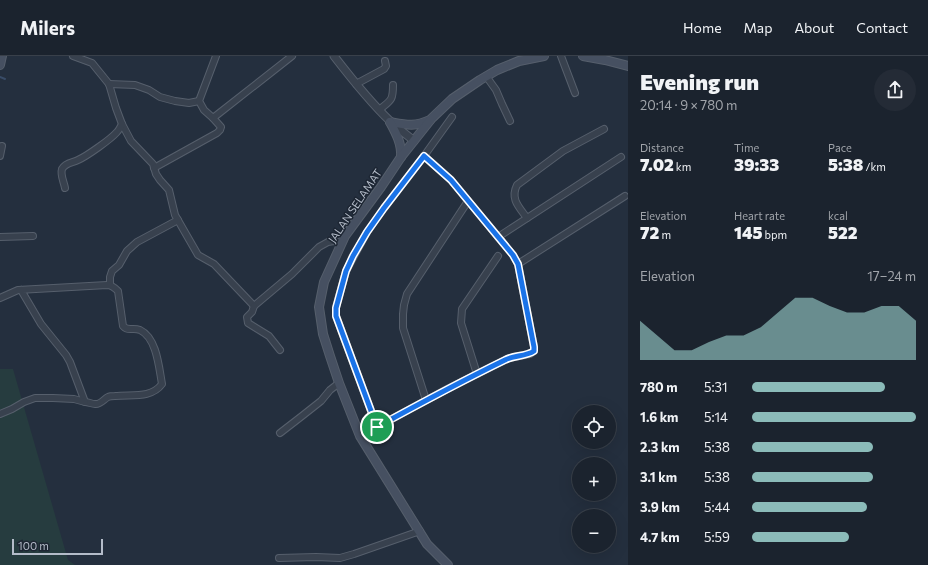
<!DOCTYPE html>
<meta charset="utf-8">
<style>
:root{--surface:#1b232e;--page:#242b36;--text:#f1f3f6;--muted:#a0a4aa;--line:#39404a;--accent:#8bbbb9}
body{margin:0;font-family:Commissioner,sans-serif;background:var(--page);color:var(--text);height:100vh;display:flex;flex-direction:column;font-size:15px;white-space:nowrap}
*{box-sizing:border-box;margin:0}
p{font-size:13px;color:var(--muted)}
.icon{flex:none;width:22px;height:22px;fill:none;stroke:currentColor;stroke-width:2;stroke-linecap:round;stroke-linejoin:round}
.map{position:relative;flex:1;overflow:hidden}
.panel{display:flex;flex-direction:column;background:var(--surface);width:300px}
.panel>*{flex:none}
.buttons{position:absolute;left:572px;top:349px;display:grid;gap:8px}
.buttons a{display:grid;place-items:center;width:44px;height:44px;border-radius:50%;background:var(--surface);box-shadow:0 4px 16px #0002,0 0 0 1px var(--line);font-size:20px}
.scale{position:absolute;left:12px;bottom:10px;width:91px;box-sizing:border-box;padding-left:4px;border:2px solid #b4bcc9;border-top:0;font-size:11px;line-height:14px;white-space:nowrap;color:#b4bcc9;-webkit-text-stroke:3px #1d2633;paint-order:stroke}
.pin{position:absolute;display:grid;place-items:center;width:34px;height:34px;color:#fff;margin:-17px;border:2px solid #fff;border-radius:50%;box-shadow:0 1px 4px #0007}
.round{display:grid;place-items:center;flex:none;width:42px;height:42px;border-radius:21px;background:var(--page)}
.headline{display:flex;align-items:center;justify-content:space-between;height:68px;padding:0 12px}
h1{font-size:22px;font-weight:800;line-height:30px}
.figures{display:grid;grid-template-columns:repeat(3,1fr);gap:6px;height:68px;padding:4px 12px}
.figures div{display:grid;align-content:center}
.figures b{font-size:17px;font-weight:800}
.figures small{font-size:11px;font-weight:400}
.figures p{font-size:11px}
.chart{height:112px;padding:8px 12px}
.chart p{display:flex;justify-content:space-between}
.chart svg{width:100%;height:72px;margin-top:4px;fill:var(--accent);opacity:.7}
ul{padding:0 12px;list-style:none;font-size:13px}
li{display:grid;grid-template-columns:64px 48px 1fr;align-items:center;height:30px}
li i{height:10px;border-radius:5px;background:var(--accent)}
header{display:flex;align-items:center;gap:24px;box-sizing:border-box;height:56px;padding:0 20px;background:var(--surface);border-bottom:1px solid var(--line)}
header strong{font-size:19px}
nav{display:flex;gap:22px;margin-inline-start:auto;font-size:14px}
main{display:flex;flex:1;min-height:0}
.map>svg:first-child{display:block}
</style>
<header>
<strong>Milers</strong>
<nav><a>Home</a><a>Map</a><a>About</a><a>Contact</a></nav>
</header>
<main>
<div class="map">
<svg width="628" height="509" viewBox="0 0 628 509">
<rect width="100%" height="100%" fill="#242f3e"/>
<path fill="#263c3f" d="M0,313h13l55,191 7,5h-75z"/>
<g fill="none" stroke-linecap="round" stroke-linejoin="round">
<path stroke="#394c67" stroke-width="2" d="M0,21l5,2"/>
<g stroke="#565f6c" stroke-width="8">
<g id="minor">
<path d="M73,0l19,7 17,21 7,24 6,16 9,17 22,23 3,10 4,6 9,10 6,25 23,40 16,9 40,42 38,-32 27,-27 9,-5 6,-1 7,2"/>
<path d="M561,0l14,37"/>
<path d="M486,20l10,14 6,14 8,17"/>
<path d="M109,28l26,1 14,5 11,7 15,4 14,2 10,-2"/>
<path d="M356,28l28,-15 2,-3 -1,-5"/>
<path d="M379,54c12,-10 14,-9 14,-25"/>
<path d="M213,62l79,-62"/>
<path d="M0,100l2,-10"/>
<path d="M154,112l63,-35 3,-3 1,-3 -8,-9 -9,-8 -5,-9 17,-45"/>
<path d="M65,132c-1,-6 -5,-13 -3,-19 4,-7 11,-6 16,-9 9,-4 33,-21 39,-28 2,-2 4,-6 5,-8"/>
<path d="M527,162c-8,-11 -17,-19 -10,-33l46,-34 41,-22"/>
<path d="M0,181l33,-1"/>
<path d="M498,181l123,-80"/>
<path d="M518,208l107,-68"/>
<path d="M110,229v-8l2,-6 7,-6 8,-14 10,-9 41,-22"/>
<path d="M0,242l18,-8 89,-5c5,0 8,3 11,6l5,35c5,6 9,1 17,4 17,8 19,38 22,54 -11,15 -31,10 -47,12 -3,0 -5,0 -7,1 -4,2 -8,8 -13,7 -3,0 -7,-2 -10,-2l-15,-40 -4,-7 -25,-31 -20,-34"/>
<path d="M254,250l-2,6 -5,5 1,6 21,13 11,14"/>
<path d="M477,318l-16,-51 1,-14 36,-53"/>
<path d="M426,344l-23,-72v-14l1,-9 3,-11 61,-93"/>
<path d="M0,358l12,-5 12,-7 11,-4h18l21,1 11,3"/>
<path d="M377,371l-41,-111v-9l10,-36 21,-39 17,-24 40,-52 28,-39"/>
<path d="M280,377l22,-17 19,-15 9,-11 9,-7"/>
<path d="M360,380l89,-48 60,-30 21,-4 4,-3v-4l-16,-83 -5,-9 -62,-75 -27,-24"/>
<path d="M279,502l37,-1 24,1 14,-4 66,-23"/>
</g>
</g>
<g stroke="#565f6c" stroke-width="9">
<path id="tertiary" d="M334,0c17,22 35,45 56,65 7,7 16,13 24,20"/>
</g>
<g stroke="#565f6c" stroke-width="10">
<g id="secondary">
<path d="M583,0l22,4 23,6"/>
<path d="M0,9l2,-9"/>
<path d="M390,66c17,3 24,5 40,-2"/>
<path d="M390,66c6,11 12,22 11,35"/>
<path d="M448,509l-21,-21 -67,-108 -21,-53 -9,-27 -7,-22 -4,-27 5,-25 21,-46 36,-49 20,-30 31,-39 20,-19 28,-19 17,-10 22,-9 25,-5"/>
</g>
</g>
<use href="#minor" stroke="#38414e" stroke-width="6"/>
<use href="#tertiary" stroke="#38414e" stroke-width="7"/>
<use href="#secondary" stroke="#465061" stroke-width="8"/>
</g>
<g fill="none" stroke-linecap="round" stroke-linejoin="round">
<g stroke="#fff" stroke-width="8">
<path id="route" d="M424,100l27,24 62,75 5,9 16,83v4c-9,6 -20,4 -29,9 -43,21 -86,44 -128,67l-41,-111v-8l10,-37 7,-15 14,-24 17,-24z"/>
</g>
<use href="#route" stroke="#1a73e8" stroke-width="5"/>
</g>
<g text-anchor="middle" stroke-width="3" stroke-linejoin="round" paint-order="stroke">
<g font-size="11" fill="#b4bcc9" stroke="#1d2633">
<text transform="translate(355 150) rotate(-56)" y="4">JALAN SELAMAT</text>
</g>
</g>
</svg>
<div class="buttons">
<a><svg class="icon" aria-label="locate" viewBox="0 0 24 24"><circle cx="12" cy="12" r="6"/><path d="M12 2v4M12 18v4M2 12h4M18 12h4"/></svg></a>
<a>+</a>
<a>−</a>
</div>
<div class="scale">100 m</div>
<div class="pin" style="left:377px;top:371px;background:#1e9e55"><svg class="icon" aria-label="arrive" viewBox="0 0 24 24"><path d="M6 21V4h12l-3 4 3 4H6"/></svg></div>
</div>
<section class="panel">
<div class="headline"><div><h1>Evening run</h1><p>20:14 · 9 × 780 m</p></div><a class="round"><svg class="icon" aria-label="share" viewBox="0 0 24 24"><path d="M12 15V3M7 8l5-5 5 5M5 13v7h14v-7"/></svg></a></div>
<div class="figures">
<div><p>Distance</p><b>7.02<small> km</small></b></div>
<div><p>Time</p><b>39:33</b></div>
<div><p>Pace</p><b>5:38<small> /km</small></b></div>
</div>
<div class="figures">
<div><p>Elevation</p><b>72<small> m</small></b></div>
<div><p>Heart rate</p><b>145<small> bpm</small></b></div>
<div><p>kcal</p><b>522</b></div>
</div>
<div class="chart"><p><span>Elevation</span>17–24 m</p>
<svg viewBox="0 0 160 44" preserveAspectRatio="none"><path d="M0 44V20L10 29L20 38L30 38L40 33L50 29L60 29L70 24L80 15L90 6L100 6L110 11L120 15L130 15L140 11L150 11L160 20V44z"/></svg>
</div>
<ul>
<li><b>780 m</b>5:31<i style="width:81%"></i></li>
<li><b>1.6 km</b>5:14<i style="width:100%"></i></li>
<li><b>2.3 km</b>5:38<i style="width:74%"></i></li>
<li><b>3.1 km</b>5:38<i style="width:74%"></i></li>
<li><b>3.9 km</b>5:44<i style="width:70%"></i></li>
<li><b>4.7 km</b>5:59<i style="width:59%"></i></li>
</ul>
</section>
</main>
